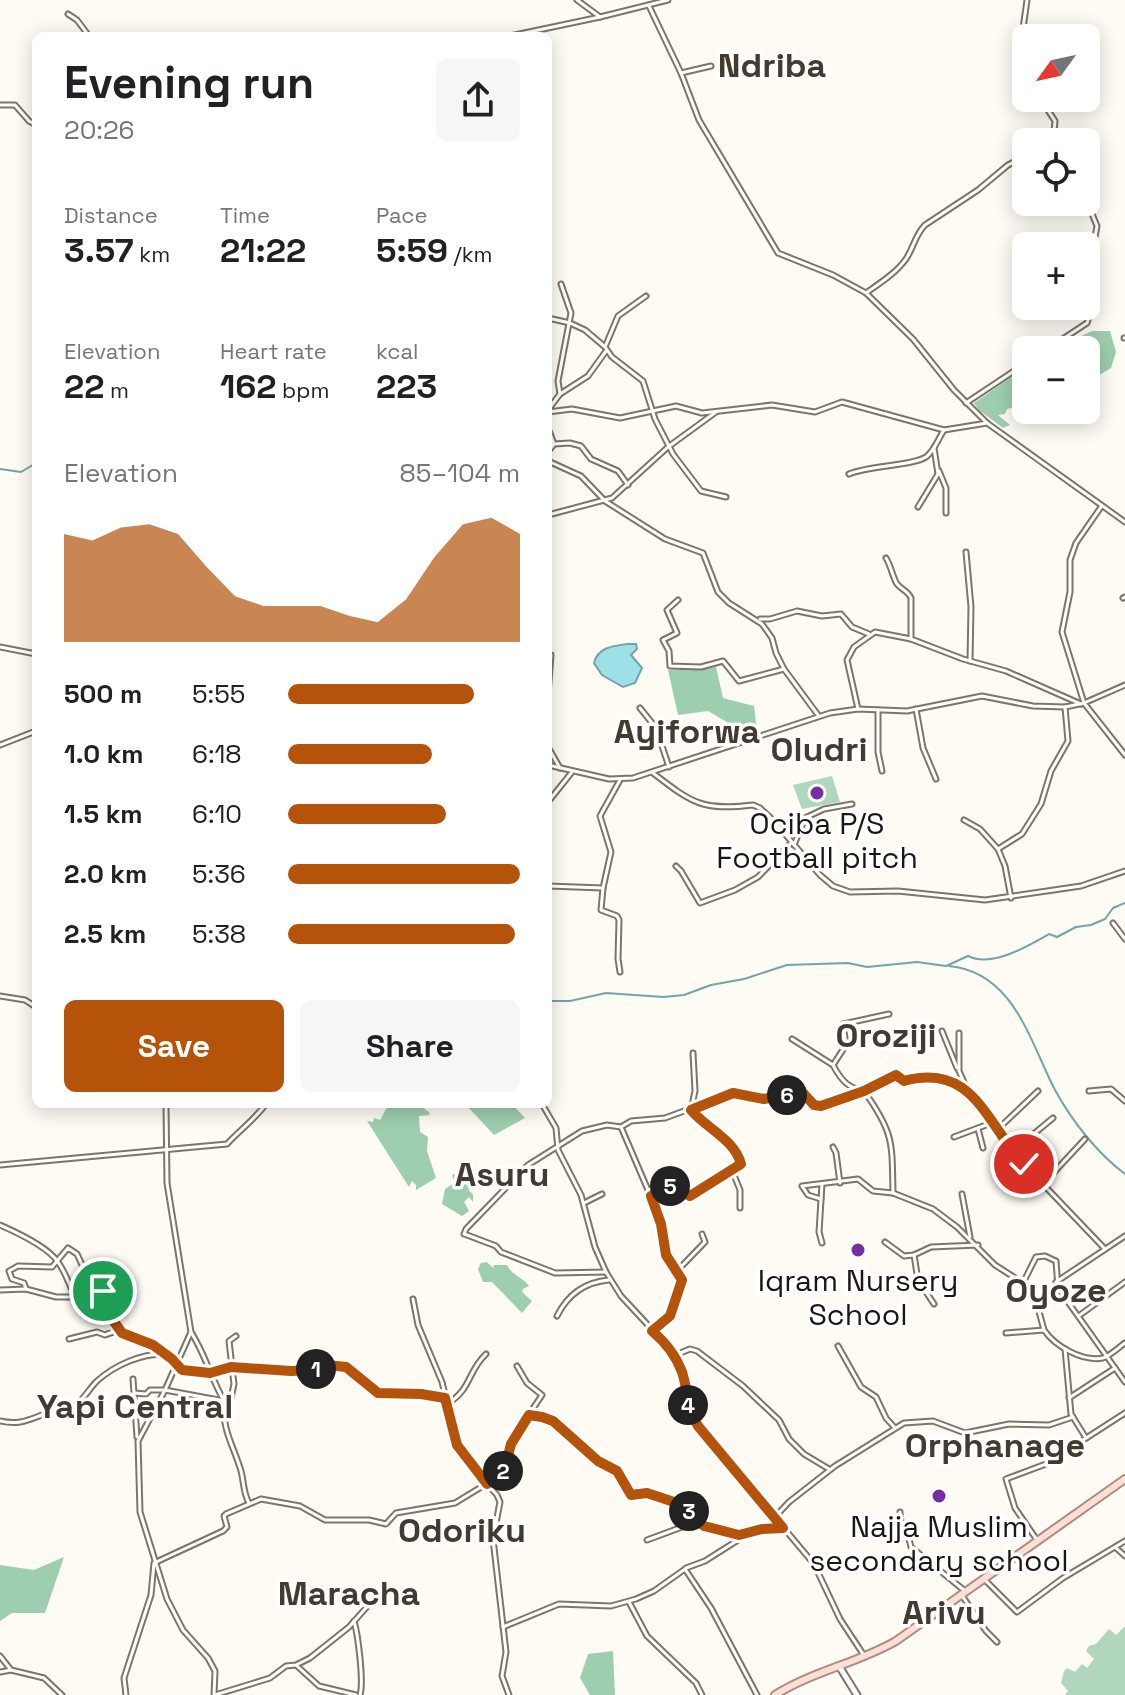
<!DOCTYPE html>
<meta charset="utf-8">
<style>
:root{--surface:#fff;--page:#f6f6f6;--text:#202124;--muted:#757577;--accent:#b45309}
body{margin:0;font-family:"Space Grotesk",sans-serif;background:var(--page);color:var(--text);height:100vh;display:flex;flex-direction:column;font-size:30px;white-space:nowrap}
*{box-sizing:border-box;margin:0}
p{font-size:26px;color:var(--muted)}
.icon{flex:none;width:44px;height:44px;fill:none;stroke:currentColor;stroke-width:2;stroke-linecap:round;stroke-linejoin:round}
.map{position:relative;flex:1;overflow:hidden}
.sheet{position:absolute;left:32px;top:32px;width:520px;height:1076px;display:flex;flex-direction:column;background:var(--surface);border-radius:12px;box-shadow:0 4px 20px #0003}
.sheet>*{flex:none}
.needle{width:52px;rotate:237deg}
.controls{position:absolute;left:1012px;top:24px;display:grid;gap:16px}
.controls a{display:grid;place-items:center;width:88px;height:88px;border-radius:12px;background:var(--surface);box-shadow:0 4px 20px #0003;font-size:40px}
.pin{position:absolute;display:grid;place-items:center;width:68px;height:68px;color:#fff;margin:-34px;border:4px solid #fff;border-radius:50%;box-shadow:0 2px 8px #0007}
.km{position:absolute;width:40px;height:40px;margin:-20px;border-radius:50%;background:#222;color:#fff;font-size:22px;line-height:40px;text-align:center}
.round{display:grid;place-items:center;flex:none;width:84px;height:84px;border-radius:12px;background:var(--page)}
.overview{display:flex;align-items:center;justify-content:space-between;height:136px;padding:0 32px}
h1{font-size:44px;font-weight:800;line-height:60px}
.metrics{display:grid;grid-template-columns:repeat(3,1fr);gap:12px;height:136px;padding:8px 32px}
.metrics div{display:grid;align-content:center}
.metrics b{font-size:34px;font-weight:800}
.metrics small{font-size:22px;font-weight:400}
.metrics p{font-size:22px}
.chart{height:224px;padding:16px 32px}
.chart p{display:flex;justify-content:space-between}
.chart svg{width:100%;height:144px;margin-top:8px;fill:var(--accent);opacity:.7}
.cta{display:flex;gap:16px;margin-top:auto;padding:16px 32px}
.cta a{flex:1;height:92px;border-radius:12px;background:var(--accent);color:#fff;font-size:32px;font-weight:800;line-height:92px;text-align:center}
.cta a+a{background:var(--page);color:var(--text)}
ul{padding:0 32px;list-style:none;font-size:26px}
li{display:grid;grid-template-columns:128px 96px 1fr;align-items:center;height:60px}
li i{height:20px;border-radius:10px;background:var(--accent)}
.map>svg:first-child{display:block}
</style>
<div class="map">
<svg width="1125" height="1695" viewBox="0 0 1125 1695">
<rect width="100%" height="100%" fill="#fefaf4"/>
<g fill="#b1d6be">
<path d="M832,776l8,26 -38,7 -9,-24z"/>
<path d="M1125,1626v69h-60l3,-4 -7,-8 3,-12 3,-3 8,4 7,-8 5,4 7,-9 -8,-8 3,-5 7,-2 13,-15 7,6z"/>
</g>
<g fill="#9eceb0">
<path d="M1092,331h18l6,21 -5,16 -15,9 -2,-6 -8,3v-24h-34z"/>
<path d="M1026,367v28l-12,12 -7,2 -2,5 -7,1 12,10 -7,3 -24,-18 -5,-7z"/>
<path d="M716,667l7,31 31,8 2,18 -14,7 -34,-20 -30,4 -10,-45z"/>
<path d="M389,1104h29l11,8 1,3 -11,1 1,16 8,5 -1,14 9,27 -20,12v-5l-4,-4 -3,6 -42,-66 6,1 1,-4 6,2z"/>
<path d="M469,1104h43l13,14 -31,17 -26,-28z"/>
<path d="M483,1167l5,1 2,9 -7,7 -5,-3 -7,3 -2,7 4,3v8l-4,-5 -5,5 5,9 -7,5 -20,-12 3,-15 9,-6 -2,-8 9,-4 11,4 9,-1z"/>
<path d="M487,1262l6,6 1,-3h13c4,10 15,11 22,21l-6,3 -1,3 10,9 -10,12 -30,-31h-9l-5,-13 3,-6z"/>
<path d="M64,1557l-19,56h-33l-12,8v-56l34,5z"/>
<path d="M613,1651l2,44h-25l-10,-17 8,-24z"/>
</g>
<path fill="#9edfe8" stroke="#76a3a8" stroke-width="2" d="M627,644h9l1,5 -6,6 11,13 -7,15 -12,4 -21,-12 -8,-12c4,-16 19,-17 33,-19z"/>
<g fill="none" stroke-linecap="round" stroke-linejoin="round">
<g stroke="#76a3a8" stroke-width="2">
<path d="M0,469l21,3 15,-9"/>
<path d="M949,966c65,6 81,76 106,124 17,31 42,63 70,84"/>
<path d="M548,1001h22l36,-8 57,4 21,-2 27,-10 33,-6 43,-14 61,-2 19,4 50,-5 29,4 22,-10c24,12 60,-10 81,-22l8,3 19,-10 15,-2 14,-6 8,-11 12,-5"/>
</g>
<g stroke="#7e7568" stroke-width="7">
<g id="street">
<path d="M577,0l23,17 68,-17"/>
<path d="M649,6l32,67 18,47 79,133 55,22 33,18 47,46 41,51 33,33 138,99"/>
<path d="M68,14l9,6 12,16"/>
<path d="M510,36l90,-19"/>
<path d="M1026,61l-6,-11 7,-50"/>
<path d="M681,73l30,-7"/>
<path d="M1040,98l15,23 -2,21"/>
<path d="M0,105h15l14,16 7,4"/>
<path d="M866,293c14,-10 30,-20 40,-34 8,-12 9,-24 19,-34l53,-35 30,-25 18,-9"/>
<path d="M548,318l22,5 15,7 20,17 7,10 31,24 12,38 18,35 28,37 25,6"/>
<path d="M1124,338h1"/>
<path d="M605,347l13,-31 28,-20"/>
<path d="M1046,350l41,-27 2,-6 -1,-41 9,-50 -11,-27"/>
<path d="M560,394l28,-18 18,-25"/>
<path d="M966,403l60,-40"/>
<path d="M548,410l12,-16 -2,-13 13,-68 -10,-29"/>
<path d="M548,412l24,-3 48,9 56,-12 26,7 70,-8 43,7 27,-10 102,28 43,-7"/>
<path d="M548,428l6,16 -6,8"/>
<path d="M554,444l16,-1 11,3 10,13 27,12 10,14"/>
<path d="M548,461l33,15 24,25 60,38 38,14 15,39 11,11 33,21 10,14 4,15 8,16 34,46"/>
<path d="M939,471l7,17v25"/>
<path d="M849,474c21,-9 63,-8 77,-17 9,-7 12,-18 18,-27"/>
<path d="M918,507l20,-33 -4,-26"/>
<path d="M1101,507l-25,36 -6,17v32l-8,40 22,71 41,52"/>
<path d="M548,515l64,-17 56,-51 48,-35"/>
<path d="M966,552l5,55 -1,54"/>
<path d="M886,558c5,8 7,20 11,26 5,6 11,7 14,14v41"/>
<path d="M1123,598l2,-1"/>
<path d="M678,600l-11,10 10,23 -14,7 6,11 1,15 31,1 22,-6 16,20 45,-12"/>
<path d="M760,619h10l27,-8 25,5 19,-2 11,13 17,7"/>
<path d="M0,647l36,7"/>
<path d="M548,695l3,-40"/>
<path d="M640,708l16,20 13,39"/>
<path d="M858,709l-11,-49 7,-13 21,-15 36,7 52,20 43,12 75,33"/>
<path d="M916,709l7,39 13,31"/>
<path d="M878,710v42l4,19"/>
<path d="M0,745l36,-14"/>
<path d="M548,747l12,21"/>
<path d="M548,765l61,14 24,-1 197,-65 28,-4 49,2 75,-15 51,10 32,1 19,-4 41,-18"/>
<path d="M653,773c39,30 49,38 100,32l7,3 13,12 47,55 13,11 17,6 48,-1 87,9 96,-14 44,-15"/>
<path d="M620,780l-20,36 11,36 -8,36 -2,22 16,6 2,4 -1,39 2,13"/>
<path d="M548,802l24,-30"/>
<path d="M964,820l16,9 18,20"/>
<path d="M794,845l11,-27 19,-9 28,-5"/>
<path d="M676,866l5,5 19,32 35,-13 23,-13 34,-35"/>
<path d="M548,886l55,2"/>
<path d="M1011,898l-6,-32 -7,-17 24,-15 19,-30 10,-33 17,-30 -3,-34"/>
<path d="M1113,923l12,16"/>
<path d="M0,996l25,4 11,7"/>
<path d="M889,1014l-46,10 3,21 -13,20c18,35 34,26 63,10l8,6 15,-4 16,-1 32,13"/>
<path d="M942,1031l15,37"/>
<path d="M959,1033v38l8,18 22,25 28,43 88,92"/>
<path d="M792,1039l41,26"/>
<path d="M1089,1091l22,-2 14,12"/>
<path d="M166,1104l1,79 24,149 -26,58 -27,51 2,71 27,87 16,31 25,28 7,13 -1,24"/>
<path d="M542,1104l14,24 2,22 23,45 14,52 11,25 15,24 39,42 13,18 9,17 5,28 11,25 116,138 26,55 23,35"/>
<path d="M621,1127l39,91 6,37 16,25 -12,36 -18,15"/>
<path d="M999,1128l39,-37"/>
<path d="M978,1129l5,19"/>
<path d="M954,1137l40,-15"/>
<path d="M833,1147l3,6 4,30"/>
<path d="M1013,1151l40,-33"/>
<path d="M0,1165l227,-21c13,-14 27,-24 39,-40"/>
<path d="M732,1170l8,20v18"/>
<path d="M1043,1184l42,-45"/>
<path d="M962,1194l8,43"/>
<path d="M651,1196l19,-10 20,10 51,-32c-7,-25 -34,-35 -50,-54l4,-19 -2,-38"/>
<path d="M821,1199l-13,-4 -6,-9 56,-7 15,12 20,2 40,16 24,18 38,38 28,18 14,21 7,26"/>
<path d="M584,1203l18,-9"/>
<path d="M0,1225c16,7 48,22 58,37 18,26 10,46 49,50"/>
<path d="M885,1242l19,14 10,-1 17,-8 47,-2"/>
<path d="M822,1243l-3,-11 3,-48"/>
<path d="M914,1255l4,25 16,24"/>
<path d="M678,1270l27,-28 -3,-8"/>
<path d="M606,1272l-51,1 -54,-21 -5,-6 -29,-11 -3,-1 2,-5 62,-64 54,-34 25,-6 14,2 10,-6 34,-3 68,-25 31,6 37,-8 13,14 7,1 43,-15c30,42 28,51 29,102"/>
<path d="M1056,1282l69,-46"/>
<path d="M1023,1283l13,-26 9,-1 11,5 2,27 67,94"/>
<path d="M26,1289l-2,-6 -12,-4 -3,-8 9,-5 34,1 16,-19 9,6 6,13 9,11 9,5 6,16 -4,7 19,27"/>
<path d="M0,1290l26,-1 30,8h18"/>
<path d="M413,1299l5,26 24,57 15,63 19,27 21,23 3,7 -7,37 13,113 -4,24 7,19"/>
<path d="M1080,1315l45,-33"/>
<path d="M557,1316c11,-22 28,-34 52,-36"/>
<path d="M191,1332c14,22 20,46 33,69l7,-3 3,-14 -5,-43 7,-5"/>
<path d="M1006,1333l38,-3c11,16 38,32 59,28 7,-2 16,-11 22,-15"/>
<path d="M69,1339l28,-7 8,3c25,-12 62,14 75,35l30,3 21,-6 60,4 36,-6 19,2 6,2 26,24 43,1 24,4"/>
<path d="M838,1346l23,41 15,10 10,21 9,10"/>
<path d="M1065,1349l6,65 15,24"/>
<path d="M673,1356l17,-7 7,2 46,35 36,34 10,19 15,15 25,15"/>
<path d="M133,1379l4,58"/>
<path d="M134,1393l12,1 4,-4h15l59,11c-2,30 9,43 17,70 3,11 2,22 8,32"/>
<path d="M1069,1398l46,-30"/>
<path d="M447,1404c25,-15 20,-32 39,-50"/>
<path d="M529,1415l24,6 45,40 19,10 14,24c33,-7 51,13 73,31"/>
<path d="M0,1421c18,4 26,0 42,-6 10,-4 20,-1 30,-7 11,-7 16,-18 25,-27 18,-16 45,-28 69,-27"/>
<path d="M900,1512l1,11 7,12 3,12 54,44"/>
<path d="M774,1518l15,-16 46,-36 69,-43 29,-2 32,12 44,-9 40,1 24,-8"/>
<path d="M647,1540l35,-13 12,-2 50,10"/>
<path d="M1037,1540l-22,-32 -9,-29 40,-15 79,-51"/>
<path d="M1116,1548l9,8"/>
<path d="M686,1568l19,-7 49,-31 29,-2"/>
<path d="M985,1580l32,32 46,-34 62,-37"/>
<path d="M961,1594l25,37 11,11"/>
<path d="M629,1602l18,34 49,47 6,12"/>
<path d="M354,1621c4,14 10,61 6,74"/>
<path d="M503,1627l56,-23 52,2 25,-7 18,-8 31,-22 26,39 46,87"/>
<path d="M0,1656l11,14 33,8 18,17"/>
<path d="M297,1666l22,20 37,9"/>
<path d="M0,1672l11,-2"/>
<path d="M126,1695l-2,-17 27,-83 3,-32 69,-32 4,-4 -3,-11 2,-2 35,-15 39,7 25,14h44l17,4 10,-11 59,-10 41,-25 11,-13 9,-31 26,-39 -15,-12 -10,-17"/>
<path d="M215,1695l55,-17 16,-12 10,-1 14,-7 39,-31 24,-27"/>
</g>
</g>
<g stroke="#7e7568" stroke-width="9">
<path id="secondary" d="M839,1666l18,29"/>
</g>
<g stroke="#ae8b80" stroke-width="10">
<path id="primary" d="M775,1695c38,-24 83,-32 121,-54l229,-162"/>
</g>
<use href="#street" stroke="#fff" stroke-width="3"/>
<use href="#secondary" stroke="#fff" stroke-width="5"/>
<use href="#primary" stroke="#fedfd6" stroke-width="6"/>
</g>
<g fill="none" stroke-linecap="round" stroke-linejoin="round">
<g stroke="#fff" stroke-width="16">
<path id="route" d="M103,1291l4,8 -4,7 19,27 31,12 19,14 10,11 28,3 21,-6 60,4 19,-1 17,-5 19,2 32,26 43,1 24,4 12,47 30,39 18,-16 6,-24 18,-29 13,2 11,4 45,40 19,10 14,24 16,-2 30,10 27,23 35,9 23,-6 21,-1 -85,-102c-11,-17 -10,-36 -16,-54 -6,-16 -18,-31 -30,-41l18,-15 12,-36 -16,-25 -5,-31 -10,-28 19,-10 20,10 51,-32c-7,-25 -34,-35 -50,-54l42,-17 31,6 37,-8 13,14 7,1 43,-15 32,-16 8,6c70,-19 82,43 120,83"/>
</g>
<use href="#route" stroke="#b45309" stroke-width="10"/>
</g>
<g fill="#732fa3" stroke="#fff" stroke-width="3">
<circle cx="817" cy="793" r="8"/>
<circle cx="858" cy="1250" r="8"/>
<circle cx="939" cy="1496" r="8"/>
</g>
<g text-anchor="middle" stroke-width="7" stroke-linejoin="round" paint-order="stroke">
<g font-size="30" fill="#1a1611" stroke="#fff">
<text x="817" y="834">Ociba P/S<tspan x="817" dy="34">Football pitch</tspan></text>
<text x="858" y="1291">Iqram Nursery<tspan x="858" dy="34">School</tspan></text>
<text x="939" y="1537">Najja Muslim<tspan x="939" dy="34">secondary school</tspan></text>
</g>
<g font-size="34" font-weight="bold" fill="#433b2f" stroke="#fff">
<text x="772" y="77">Ndriba</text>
<text x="687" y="743">Ayiforwa</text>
<text x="819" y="761">Oludri</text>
<text x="886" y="1047">Oroziji</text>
<text x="502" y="1186">Asuru</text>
<text x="1056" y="1302">Oyoze</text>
<text x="135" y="1418">Yapi Central</text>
<text x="995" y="1457">Orphanage</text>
<text x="462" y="1542">Odoriku</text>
<text x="349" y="1605">Maracha</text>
<text x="944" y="1624">Arivu</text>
</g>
</g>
</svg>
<div class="controls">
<a><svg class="needle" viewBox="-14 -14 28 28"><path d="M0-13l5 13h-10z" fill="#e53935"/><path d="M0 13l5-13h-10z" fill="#757577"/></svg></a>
<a><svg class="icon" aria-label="locate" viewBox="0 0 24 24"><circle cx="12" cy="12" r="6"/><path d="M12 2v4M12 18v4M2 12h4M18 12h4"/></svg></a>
<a>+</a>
<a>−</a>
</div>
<div class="pin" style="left:103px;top:1291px;background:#1e9e55"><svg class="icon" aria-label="arrive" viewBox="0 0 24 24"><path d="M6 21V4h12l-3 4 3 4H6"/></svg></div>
<div class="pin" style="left:1024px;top:1164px;background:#d93025"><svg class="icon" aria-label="check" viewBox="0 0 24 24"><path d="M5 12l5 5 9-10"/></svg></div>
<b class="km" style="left:316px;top:1369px">1</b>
<b class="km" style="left:503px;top:1471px">2</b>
<b class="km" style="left:689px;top:1511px">3</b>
<b class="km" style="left:688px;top:1405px">4</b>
<b class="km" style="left:670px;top:1186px">5</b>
<b class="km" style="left:787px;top:1095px">6</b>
<section class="sheet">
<div class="overview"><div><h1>Evening run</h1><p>20:26</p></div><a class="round"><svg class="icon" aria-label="share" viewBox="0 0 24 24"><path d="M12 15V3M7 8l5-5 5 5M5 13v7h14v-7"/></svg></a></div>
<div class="metrics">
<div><p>Distance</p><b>3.57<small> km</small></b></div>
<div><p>Time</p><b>21:22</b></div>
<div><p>Pace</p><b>5:59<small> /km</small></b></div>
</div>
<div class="metrics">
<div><p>Elevation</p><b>22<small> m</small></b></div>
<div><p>Heart rate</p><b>162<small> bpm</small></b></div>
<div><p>kcal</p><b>223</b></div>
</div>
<div class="chart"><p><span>Elevation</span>85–104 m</p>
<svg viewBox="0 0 160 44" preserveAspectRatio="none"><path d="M0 44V11L10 13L20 9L30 8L40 11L50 21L60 30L70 33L80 33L90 33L100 36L110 38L120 31L130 18L140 8L150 6L160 11V44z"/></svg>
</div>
<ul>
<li><b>500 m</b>5:55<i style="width:80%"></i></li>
<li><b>1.0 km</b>6:18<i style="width:62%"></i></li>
<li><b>1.5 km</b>6:10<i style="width:68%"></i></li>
<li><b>2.0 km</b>5:36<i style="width:100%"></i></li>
<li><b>2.5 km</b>5:38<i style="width:98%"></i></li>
</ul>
<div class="cta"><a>Save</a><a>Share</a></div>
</section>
</div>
